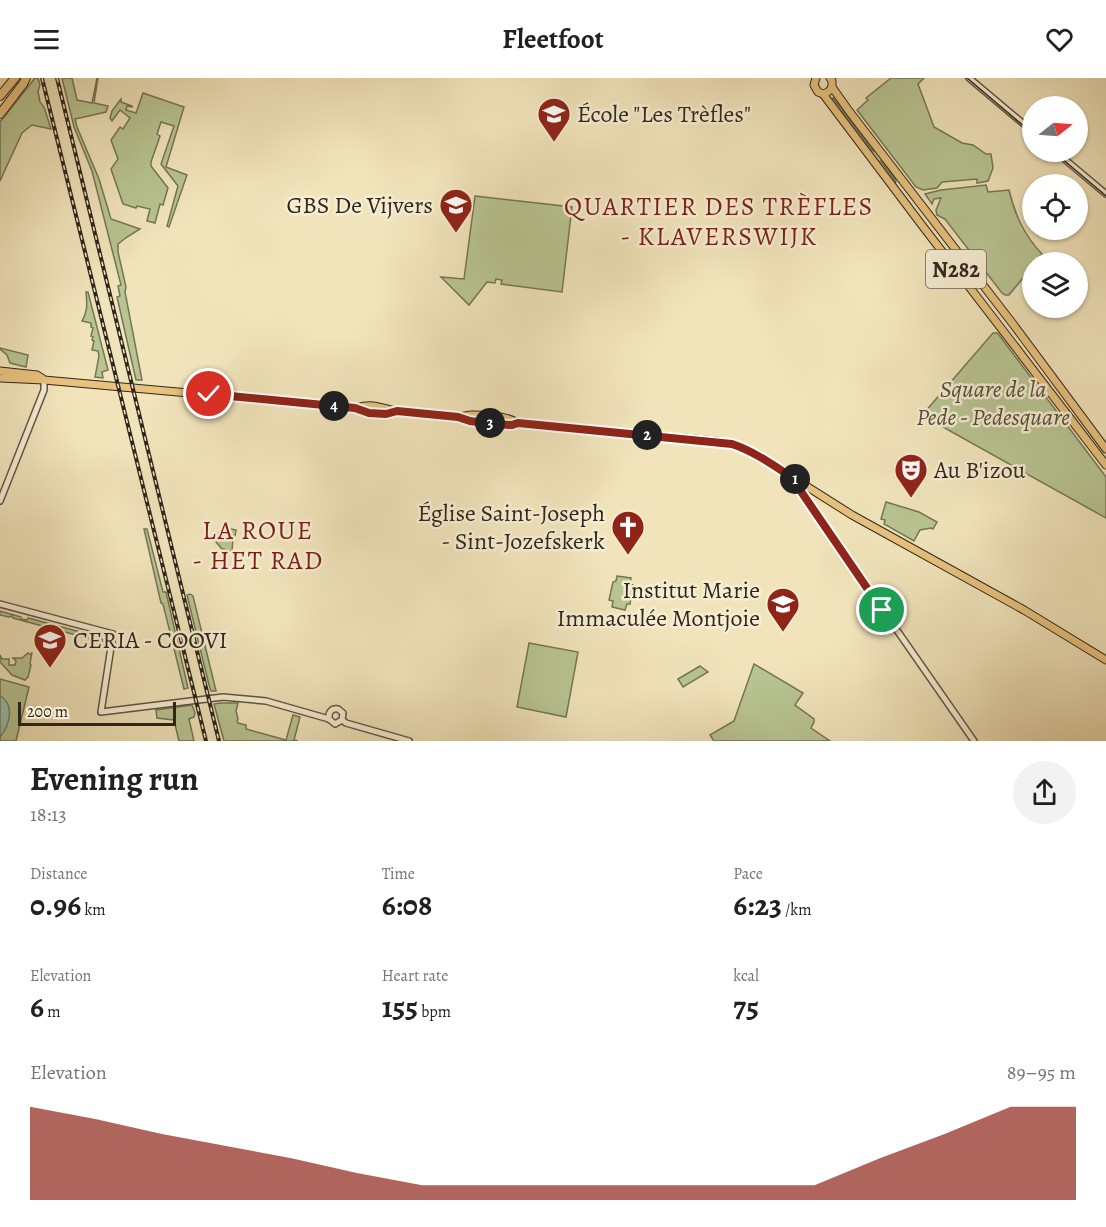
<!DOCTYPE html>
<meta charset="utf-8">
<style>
:root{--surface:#fff;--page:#f2f2f2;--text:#202124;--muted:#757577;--accent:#8f2418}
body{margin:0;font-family:Alegreya,serif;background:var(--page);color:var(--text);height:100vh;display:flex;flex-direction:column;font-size:22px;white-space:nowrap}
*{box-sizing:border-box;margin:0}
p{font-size:20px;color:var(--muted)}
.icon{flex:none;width:33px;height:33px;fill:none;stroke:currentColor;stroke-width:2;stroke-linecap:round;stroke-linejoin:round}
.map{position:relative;height:663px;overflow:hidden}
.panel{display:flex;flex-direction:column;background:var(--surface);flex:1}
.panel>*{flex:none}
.needle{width:39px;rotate:73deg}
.tools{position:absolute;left:1022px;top:18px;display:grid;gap:12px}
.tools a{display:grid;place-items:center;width:66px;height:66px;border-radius:50%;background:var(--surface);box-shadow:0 2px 4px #0004;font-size:30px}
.scale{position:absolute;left:18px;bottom:15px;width:158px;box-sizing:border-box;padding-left:6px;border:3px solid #30271b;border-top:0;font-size:16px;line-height:21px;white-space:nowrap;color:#30271b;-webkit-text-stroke:4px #f6edd3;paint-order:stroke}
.pin{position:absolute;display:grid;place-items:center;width:51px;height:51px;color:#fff;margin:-26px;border:3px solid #fff;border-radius:50%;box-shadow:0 2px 6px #0007}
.km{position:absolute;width:30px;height:30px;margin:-15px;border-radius:50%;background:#222;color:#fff;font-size:16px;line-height:30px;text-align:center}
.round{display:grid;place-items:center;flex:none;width:63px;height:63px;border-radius:32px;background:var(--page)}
.overview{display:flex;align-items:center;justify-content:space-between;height:102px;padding:0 30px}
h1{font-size:33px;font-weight:700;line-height:45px}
.stats{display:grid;grid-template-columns:repeat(3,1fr);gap:9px;height:102px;padding:6px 30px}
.stats div{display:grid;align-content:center}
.stats b{font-size:30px;font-weight:700}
.stats small{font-size:16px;font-weight:400}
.stats p{font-size:16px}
.chart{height:168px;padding:12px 30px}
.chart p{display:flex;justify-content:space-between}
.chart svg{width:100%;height:108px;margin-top:6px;fill:var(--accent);opacity:.7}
header{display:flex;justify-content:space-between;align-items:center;height:78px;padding:0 30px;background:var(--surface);font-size:27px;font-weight:700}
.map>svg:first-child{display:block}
</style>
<header><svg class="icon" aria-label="menu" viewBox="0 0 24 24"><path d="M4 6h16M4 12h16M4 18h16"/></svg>Fleetfoot<svg class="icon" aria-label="heart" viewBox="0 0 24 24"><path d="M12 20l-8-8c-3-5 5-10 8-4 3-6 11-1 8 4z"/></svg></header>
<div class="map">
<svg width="1106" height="663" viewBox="0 0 1106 663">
<rect width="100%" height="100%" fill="#f1e4bb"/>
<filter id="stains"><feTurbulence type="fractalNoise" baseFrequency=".00333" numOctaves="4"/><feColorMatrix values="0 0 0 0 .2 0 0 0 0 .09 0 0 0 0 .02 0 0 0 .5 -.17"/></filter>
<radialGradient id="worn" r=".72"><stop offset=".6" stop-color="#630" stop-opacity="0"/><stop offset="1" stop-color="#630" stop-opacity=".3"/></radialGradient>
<g fill="#b8c592" stroke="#747656" stroke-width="1.5">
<path d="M35,0h3l2,7 -2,6 2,11 4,5 7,22 -19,-4 -10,8 -22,48v-59z"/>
<path d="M62,0h10l5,22 15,3 5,-25h1l-4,25 14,3 -2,6 -31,7 2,8 22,52 12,40 29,10 -13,8 -9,7v8l8,35 -1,5 17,88h-6l-19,-83 3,-1 -2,-10 3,-1 -29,-114 -18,-44z"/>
<path d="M891,0h33l-6,6 16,43 28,16 11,2 13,9h5l2,14 -5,13 -11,2v-4l-35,3 -5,6 -14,2 -7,-3 -59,-77 11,-10 -2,-2z"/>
<path d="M143,15l41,14 -18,60 21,8 -18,52 -2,-1 11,-40 -17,-22 13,-38 -13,-4 -4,12 3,2 -9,26v4l17,22 -5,17 -3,-1 -5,19 -8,-2 3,-12 -13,-3 -1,2 -13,-4 -12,-35 7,-10 -7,-19 9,-13 3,2 7,-11 -10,-8 -8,11 -2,-3 2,-7 9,-12v3l11,4v1l-5,-1 -1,4 10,3z"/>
<path d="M836,18l61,83 -1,1 -16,-20 16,22 -3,2 -63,-84 3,-2 36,48 -1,1 1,2h2l3,3 -32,-43 1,-1 -2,-3 -1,1 -7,-8z"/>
<path d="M986,107l2,7 21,-2c6,25 15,45 33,64l-7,8h-3v5l-23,28h-4l-3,-2 -57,-74 -8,-4 -1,-5 5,-12 -7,1 -2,5 -7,-10 16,-4z"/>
<path d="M475,118l97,11 -10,85 -61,-8 1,-4 -6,-1 -1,4 -8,-1 -18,23 -28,-28 23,2z"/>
<path d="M86,214h2l20,78 -6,2 1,6 -8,-1 4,-21 -1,-5 -6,-1 2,-9 -2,-1 1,-3 -2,-1 2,-8 -2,-1v-4l-9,-2c6,-10 5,-17 4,-29z"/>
<path d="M993,255h4l2,2 107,142v41l-181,-101 -1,-4z"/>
<path d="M0,270l28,7 -2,12 -16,-4 -3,-8 -7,-6z"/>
<path d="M886,424l33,10 18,10 -4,7 -2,-1 -11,2 -6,11 -30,-17 1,-4 -4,-1z"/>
<path d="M227,450l9,2 -1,6 -2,2 -1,13 -10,-2 -6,-7 2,-9 5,-4z"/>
<path d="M144,451h3l16,63h3l22,96 -4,1 -21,-85 -2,-1z"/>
<path d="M617,498l14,2 -1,6 3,1 -3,19h-3l-2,6 -13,-3 1,-6 -4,-1 4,-18 3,-1z"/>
<path d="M190,516l3,2 23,95h-5l-2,-6 -22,-90z"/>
<path d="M0,533l21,6v2l6,1 1,-2 71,19 4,3 2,5 -14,-4v-2l-78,-21 -1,-2 -3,1 -9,-2z"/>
<path d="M529,565l49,9 -12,65 -49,-10z"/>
<path d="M32,574l-2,12 1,1 -3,12 -3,3 -13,-5 -12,-13v-7l2,4h7v6h6l1,-4 -3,-3h9l6,-5 3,2z"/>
<path d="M754,586l49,29 -8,12 19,14v3l-3,6 19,13h-116l-4,-6 24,-14z"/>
<path d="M700,588l8,6 -25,15 -5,-8z"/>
<path d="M0,601l29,8 -13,54h-16z"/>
<path d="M220,625h18l-2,8 2,8 -1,2 1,2 8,2v4l40,11 7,-25 7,2 -6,23 4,1h-74l-10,-37z"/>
<path d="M192,627l3,8 -1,4 -5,2 5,22h-15l-5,-21 -17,-2 -1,-8z"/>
</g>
<path fill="#9bbfae" stroke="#708273" stroke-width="1.5" d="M0,618c15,8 10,29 0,41z"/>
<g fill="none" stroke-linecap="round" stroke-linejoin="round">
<g stroke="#605643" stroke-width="8">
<g id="minor">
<path d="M969,0l63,53"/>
<path d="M1056,74l50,42"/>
<path d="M799,404l1,8 7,11 167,240"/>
<path d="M0,423l44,-111v-10"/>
<path d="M0,526l113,30 -12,78 122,-15 43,4 63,18 6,5 7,-4 4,3 63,18"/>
<path d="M329,641c-1,-6 2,-11 9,-10l5,4 -1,7"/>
</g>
</g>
<g stroke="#30271b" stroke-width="9">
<g id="major">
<path d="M816,0l-2,7 4,7c6,3 11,1 14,-5"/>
<path d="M830,0l2,3v6l17,24 164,213 93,125"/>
<path d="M823,16l98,130 185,241"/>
<path d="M0,293l37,4 5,3"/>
<path d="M0,300l44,2 311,28c13,5 26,7 40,3"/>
<path d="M356,330c21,-6 27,2 46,4 18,2 38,5 56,5 5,0 9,-2 14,-2 13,0 35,1 46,8"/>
<path d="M458,339c15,6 45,11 60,6l198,18 16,3 10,3 15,8 95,60 172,95 82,50"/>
</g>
</g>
<g stroke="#30271b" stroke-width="10">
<g id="highway">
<path d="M0,18l15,-18"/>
<path d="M0,36l23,-30 3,-6"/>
</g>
</g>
<use href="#minor" stroke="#f6edd3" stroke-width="5"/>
<use href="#major" stroke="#e8c27e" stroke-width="7"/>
<use href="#highway" stroke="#e8c27e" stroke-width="8"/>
<g stroke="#30271b" stroke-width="1.5">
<path d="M967,0l65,55"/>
<path d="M1054,74l52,44"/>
</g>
<g stroke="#30271b" stroke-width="4">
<g id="rail">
<path d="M42,0l164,663"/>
<path d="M57,0l162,663"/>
</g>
</g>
<use href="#rail" stroke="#f6edd3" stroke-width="1.5" stroke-dasharray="4.5" stroke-linecap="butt"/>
</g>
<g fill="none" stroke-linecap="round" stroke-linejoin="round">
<g stroke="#fff" stroke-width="12">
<path id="route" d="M209,316l146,14 14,5 17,1 11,-3 61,6 12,4 22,3 20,1 6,-2 214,21c24,8 45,24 67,38l1,8 82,120"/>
</g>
<use href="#route" stroke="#8f2418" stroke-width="8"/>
</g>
<defs>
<g id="school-pin" transform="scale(1.725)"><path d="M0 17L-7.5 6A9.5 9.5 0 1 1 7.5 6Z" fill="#8f2418" stroke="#f6edd3"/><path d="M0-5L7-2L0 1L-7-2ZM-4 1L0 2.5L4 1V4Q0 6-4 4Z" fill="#fff"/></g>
<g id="theatre-pin" transform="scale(1.725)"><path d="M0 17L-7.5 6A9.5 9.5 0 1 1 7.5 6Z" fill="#8f2418" stroke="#f6edd3"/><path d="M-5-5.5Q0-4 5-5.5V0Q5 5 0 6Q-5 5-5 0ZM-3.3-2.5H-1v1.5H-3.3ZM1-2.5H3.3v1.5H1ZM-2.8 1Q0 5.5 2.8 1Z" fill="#fff"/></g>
<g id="church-pin" transform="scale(1.725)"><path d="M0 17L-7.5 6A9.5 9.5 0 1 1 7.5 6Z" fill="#8f2418" stroke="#f6edd3"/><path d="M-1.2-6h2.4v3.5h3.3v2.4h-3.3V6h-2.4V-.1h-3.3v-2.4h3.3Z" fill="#fff"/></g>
<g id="university-pin" transform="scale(1.725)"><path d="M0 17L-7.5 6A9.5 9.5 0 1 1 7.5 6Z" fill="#8f2418" stroke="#f6edd3"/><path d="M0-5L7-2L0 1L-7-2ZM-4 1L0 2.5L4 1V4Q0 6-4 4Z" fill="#fff"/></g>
</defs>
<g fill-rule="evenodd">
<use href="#school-pin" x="554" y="36"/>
<use href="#school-pin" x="456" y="127"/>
<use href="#theatre-pin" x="911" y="392"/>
<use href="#church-pin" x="628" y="449"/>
<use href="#school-pin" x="783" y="526"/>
<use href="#university-pin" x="50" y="562"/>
</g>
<g text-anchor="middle" stroke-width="5" stroke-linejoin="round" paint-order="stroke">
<rect fill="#f6edd3" stroke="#6b6252" stroke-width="1.5" x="926" y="172" width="60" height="38" rx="4.5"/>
<g font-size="22" font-weight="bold" fill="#30271b">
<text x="956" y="199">N282</text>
</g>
<g font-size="24" fill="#30271b" stroke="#f6edd3" text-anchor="start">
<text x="577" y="44">École "Les Trèfles"</text>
<text x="433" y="135" text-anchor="end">GBS De Vijvers</text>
<text x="934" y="400">Au B'izou</text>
<text x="605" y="443" text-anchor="end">Église Saint-Joseph<tspan x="605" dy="28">- Sint-Jozefskerk</tspan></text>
<text x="760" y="520" text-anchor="end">Institut Marie<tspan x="760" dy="28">Immaculée Montjoie</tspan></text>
<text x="73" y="570">CERIA - COOVI</text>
</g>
<g font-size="24" font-style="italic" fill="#524e39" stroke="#f6edd3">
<text x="993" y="319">Square de la<tspan x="993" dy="28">Pede - Pedesquare</tspan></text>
</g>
<g font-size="26" letter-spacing="1.5" fill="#7a1f14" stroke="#f6edd3">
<text x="719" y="137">QUARTIER DES TRÈFLES<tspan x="719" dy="30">- KLAVERSWIJK</tspan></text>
<text x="258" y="461">LA ROUE<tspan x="258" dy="30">- HET RAD</tspan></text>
</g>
</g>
<rect width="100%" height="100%" filter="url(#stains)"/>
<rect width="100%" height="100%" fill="url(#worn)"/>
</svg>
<div class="tools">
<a><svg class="needle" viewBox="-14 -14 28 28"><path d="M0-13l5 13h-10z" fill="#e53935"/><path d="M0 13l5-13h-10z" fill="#757577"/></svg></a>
<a><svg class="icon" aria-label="locate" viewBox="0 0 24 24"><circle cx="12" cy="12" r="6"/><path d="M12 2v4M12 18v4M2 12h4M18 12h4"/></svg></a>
<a><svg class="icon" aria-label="layers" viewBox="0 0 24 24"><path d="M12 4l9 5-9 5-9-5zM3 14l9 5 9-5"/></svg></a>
</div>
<div class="scale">200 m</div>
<div class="pin" style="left:882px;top:532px;background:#1e9e55"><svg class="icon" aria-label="arrive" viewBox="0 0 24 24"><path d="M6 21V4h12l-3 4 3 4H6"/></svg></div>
<div class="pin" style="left:209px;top:316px;background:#d93025"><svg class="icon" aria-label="check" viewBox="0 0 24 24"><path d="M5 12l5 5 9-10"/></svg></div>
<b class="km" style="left:795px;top:401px">1</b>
<b class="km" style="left:647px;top:357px">2</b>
<b class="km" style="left:490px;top:345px">3</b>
<b class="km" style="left:334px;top:328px">4</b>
</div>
<section class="panel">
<div class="overview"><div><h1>Evening run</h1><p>18:13</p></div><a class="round"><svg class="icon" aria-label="share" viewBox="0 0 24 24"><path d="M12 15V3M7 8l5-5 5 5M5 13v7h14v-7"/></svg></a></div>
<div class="stats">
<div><p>Distance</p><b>0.96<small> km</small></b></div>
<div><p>Time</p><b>6:08</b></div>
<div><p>Pace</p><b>6:23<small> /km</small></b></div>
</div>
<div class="stats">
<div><p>Elevation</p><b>6<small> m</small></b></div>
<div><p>Heart rate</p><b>155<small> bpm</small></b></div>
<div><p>kcal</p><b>75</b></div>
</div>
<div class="chart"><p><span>Elevation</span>89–95 m</p>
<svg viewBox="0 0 160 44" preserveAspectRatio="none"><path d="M0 44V6L10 11L20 17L30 22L40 27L50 33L60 38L70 38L80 38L90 38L100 38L110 38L120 38L130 27L140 17L150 6L160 6V44z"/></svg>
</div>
</section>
